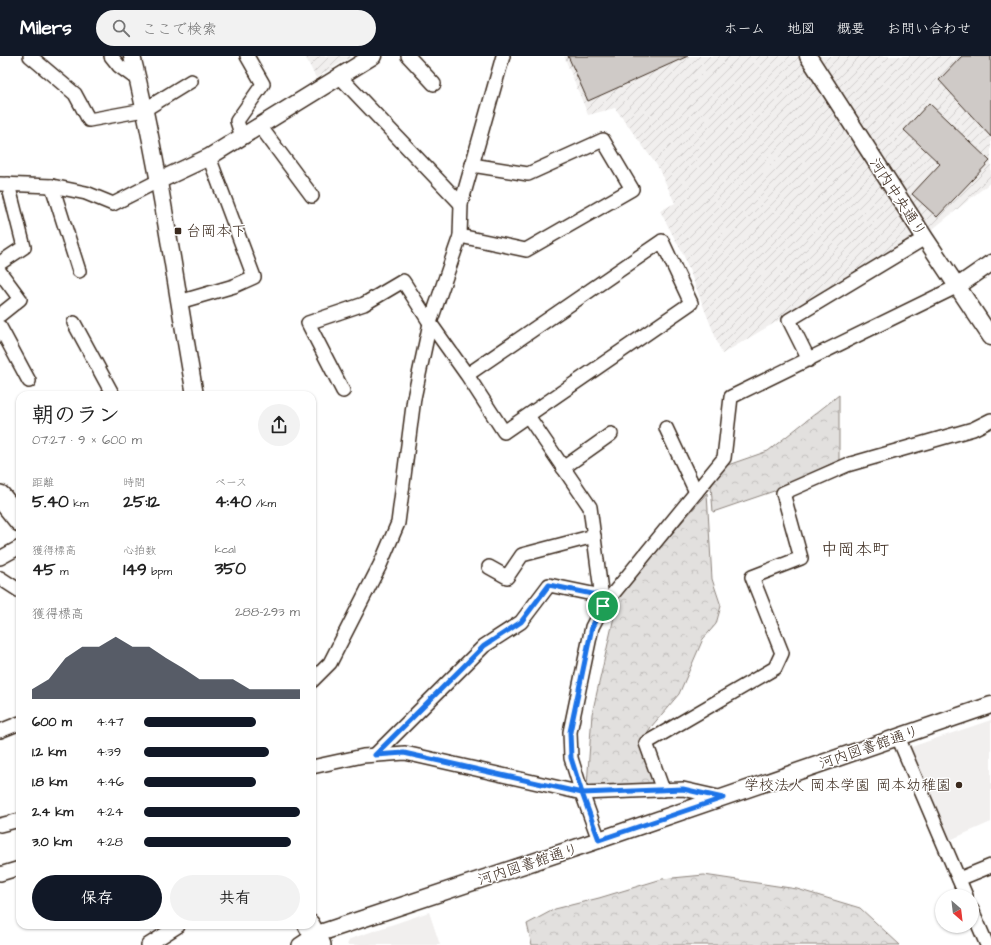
<!DOCTYPE html>
<html lang="ja">
<meta charset="utf-8">
<style>
:root{--surface:#fff;--page:#f2f2f2;--text:#222;--muted:#767676;--accent:#111827}
body{margin:0;font-family:"Architects Daughter","Klee One",sans-serif;background:var(--page);color:var(--text);height:100vh;display:flex;flex-direction:column;font-size:15px;white-space:nowrap}
*{box-sizing:border-box;margin:0}
p{font-size:13px;color:var(--muted)}
.icon{flex:none;width:22px;height:22px;fill:none;stroke:currentColor;stroke-width:2;stroke-linecap:round;stroke-linejoin:round}
.map{position:relative;flex:1;overflow:hidden}
.details{position:absolute;left:16px;top:335px;width:300px;height:538px;display:flex;flex-direction:column;background:var(--surface);border-radius:12px;box-shadow:0 1px 3px #0004}
.details>*{flex:none}
.needle{width:26px;rotate:152deg}
.fabs{position:absolute;left:935px;top:833px;display:grid;gap:8px}
.fabs a{display:grid;place-items:center;width:44px;height:44px;border-radius:50%;background:var(--surface);box-shadow:0 1px 3px #0004;font-size:20px}
.pin{position:absolute;display:grid;place-items:center;width:34px;height:34px;color:#fff;margin:-17px;border:2px solid #fff;border-radius:50%;box-shadow:0 1px 4px #0007}
.round{display:grid;place-items:center;flex:none;width:42px;height:42px;border-radius:21px;background:var(--page)}
.headline{display:flex;align-items:center;justify-content:space-between;height:68px;padding:0 16px}
h1{font-size:22px;font-weight:800;line-height:30px}
.stats{display:grid;grid-template-columns:repeat(3,1fr);gap:6px;height:68px;padding:4px 16px}
.stats div{display:grid;align-content:center}
.stats b{font-size:17px;font-weight:800}
.stats small{font-size:11px;font-weight:400}
.stats p{font-size:11px}
.chart{height:112px;padding:8px 16px}
.chart p{display:flex;justify-content:space-between}
.chart svg{width:100%;height:72px;margin-top:4px;fill:var(--accent);opacity:.7}
.button{display:flex;gap:8px;margin-top:auto;padding:8px 16px}
.button a{flex:1;height:46px;border-radius:24px;background:var(--accent);color:#fff;font-size:16px;font-weight:800;line-height:46px;text-align:center}
.button a+a{background:var(--page);color:var(--text)}
ul{padding:0 16px;list-style:none;font-size:13px}
li{display:grid;grid-template-columns:64px 48px 1fr;align-items:center;height:30px}
li i{height:10px;border-radius:5px;background:var(--accent)}
header{display:flex;align-items:center;gap:24px;box-sizing:border-box;height:56px;padding:0 20px;background:var(--accent);color:#fff}
header strong{font-size:19px}
nav{display:flex;gap:22px;margin-inline-start:auto;font-size:14px}
.search{width:280px;height:36px;background:var(--page);display:flex;align-items:center;gap:10px;box-sizing:border-box;padding:0 14px;border-radius:22px;color:var(--muted);font-size:15px}
.map>svg:first-child{display:block}
</style>
<header>
<strong>Milers</strong>
<div class="search"><svg class="icon" aria-label="search" viewBox="0 0 24 24"><circle cx="10" cy="10" r="6"/><path d="M15 15l6 6"/></svg>ここで検索</div>
<nav><a>ホーム</a><a>地図</a><a>概要</a><a>お問い合わせ</a></nav>
</header>
<div class="map">
<svg width="991" height="889" viewBox="0 0 991 889">
<defs>
<pattern id="industrial-furrows" width="10" height="10" patternUnits="userSpaceOnUse"><rect width="10" height="10" fill="#f1efee"/><path d="M-1 1l2-2M0 10L10 0M9 11l2-2" fill="none" stroke="#d0cdcc"/></pattern>
<pattern id="forest-crowns" width="20" height="18" patternUnits="userSpaceOnUse"><rect width="20" height="18" fill="#e2e0de"/><path d="M2 6a3 3 0 1 1 6 0M12 15a3 3 0 1 1 6 0" fill="none" stroke="#c3c0be"/></pattern>
</defs>
<rect width="100%" height="100%" fill="#fff"/>
<filter id="ink" filterUnits="userSpaceOnUse"><feTurbulence type="fractalNoise" baseFrequency=".025" numOctaves="2"/><feDisplacementMap in="SourceGraphic" scale="8" xChannelSelector="R" yChannelSelector="G"/><feConvolveMatrix kernelMatrix="1 2 1 2 8 2 1 2 1" color-interpolation-filters="sRGB"/></filter>
<g filter="url(#ink)">
<g fill="#f1efee">
<path d="M991,664v102l-41,18 -39,-93z"/>
<path d="M429,856l11,33h-93l3,-6z"/>
</g>
<g fill="url(#industrial-furrows)">
<path d="M305,0h47l-36,22z"/>
<path d="M564,0h427v126l-57,46 -212,126 -39,-100 -23,-43 15,-8 -17,-36 -43,-59 -27,7z"/>
</g>
<g fill="url(#forest-crowns)" stroke="#8e857e">
<path d="M839,339v65l-65,31 -61,21 -2,-26 14,-20 43,-15z"/>
<path d="M707,437l5,86 9,27 -5,18 -13,15 -24,55 -28,33 -10,15 15,42 -69,2 5,-72 27,-119z"/>
<path d="M704,819l93,14 63,19 40,37h-368l-5,-21 28,-15 44,-11 63,-19z"/>
</g>
<g fill="#cfcac7" stroke="#3b2a1e">
<path d="M568,0h120l-100,45z"/>
<path d="M962,0h29v81l-52,-57z"/>
<path d="M929,47l61,58 -53,56 -25,-23 28,-30 -36,-34z"/>
</g>
<g fill="none" stroke-linecap="round" stroke-linejoin="round">
<g stroke="#3b2a1e" stroke-width="16">
<g id="minor">
<path d="M30,0l45,38 14,26 55,-10 47,-29"/>
<path d="M111,0l8,10 18,13"/>
<path d="M408,0l26,28"/>
<path d="M340,21l121,127"/>
<path d="M260,70l52,70"/>
<path d="M242,81l-5,-16 26,-37 -16,-28"/>
<path d="M0,128l52,2 34,7 27,11 45,-23"/>
<path d="M52,130l27,85"/>
<path d="M460,180l66,14 106,-61 -29,-49 -75,34 -56,-9"/>
<path d="M0,207l24,-16 -16,-63"/>
<path d="M0,216l20,27 -20,16"/>
<path d="M179,246l55,-16 20,-9 -45,-120"/>
<path d="M74,267l39,72"/>
<path d="M0,271l29,54"/>
<path d="M809,304l-20,-40 136,-82"/>
<path d="M343,335l-35,-68 56,-19 39,-23 27,42 37,52 37,57 187,-129 -29,-62 -195,134"/>
<path d="M528,360l62,91 13,99 -11,21 -22,105 1,26 11,35 17,47"/>
<path d="M666,372l30,64"/>
<path d="M563,412l48,-34"/>
<path d="M0,502l20,-11"/>
<path d="M489,511l18,10 15,-22 72,-19"/>
<path d="M0,522l20,13"/>
<path d="M603,550l121,-148 7,-61 227,-111"/>
<path d="M312,625l18,-18 50,-98 18,-42 16,-125 16,-75 30,-87 1,-32 42,-148"/>
<path d="M0,675l20,-8"/>
<path d="M898,681l68,159"/>
<path d="M375,699l109,-109 37,-24 28,-37 53,11"/>
<path d="M312,711l51,-11 42,-3 177,40 101,-4 40,9"/>
<path d="M663,734l-17,-47 129,-75 7,-15 -30,-76 49,-19 -18,-65 64,-28 126,-36 18,-9"/>
<path d="M0,769l20,-5"/>
<path d="M0,818l20,-6"/>
<path d="M959,823l32,-13"/>
<path d="M972,854l15,35"/>
<path d="M148,889l30,-19"/>
<path d="M299,889l15,-10"/>
</g>
</g>
<g stroke="#3b2a1e" stroke-width="19">
<g id="tertiary">
<path d="M132,0c28,111 43,226 63,339"/>
<path d="M808,0l117,182 66,99"/>
<path d="M158,125l51,-24 164,-101"/>
<path d="M958,230l33,-23"/>
<path d="M314,879l285,-95 392,-135"/>
</g>
</g>
<g stroke="#3b2a1e" stroke-width="24">
<g id="primary">
<path d="M0,440l20,25"/>
<path d="M309,869l11,20"/>
</g>
</g>
<use href="#minor" stroke="#fff" stroke-width="13"/>
<use href="#tertiary" stroke="#fff" stroke-width="16"/>
<use href="#primary" stroke="#fff" stroke-width="21"/>
</g>
</g>
<g fill="none" stroke-linecap="round" stroke-linejoin="round" filter="url(#ink)">
<g stroke="#fff" stroke-width="8">
<path id="route" d="M603,550l-1,-10 -53,-11 -28,37 -37,24 -109,109 29,-2 178,40 101,-4 40,9 -124,42 -17,-47 -11,-35 -1,-26 22,-105 11,-21"/>
</g>
<use href="#route" stroke="#1a73e8" stroke-width="5"/>
</g>
<g fill="#3b2a1e" stroke="#fff" stroke-width="1.5">
<rect x="174" y="171" width="8" height="8" rx="2"/>
<circle cx="959" cy="729" r="4"/>
</g>
<g text-anchor="middle" stroke-width="3" stroke-linejoin="round" paint-order="stroke">
<g font-size="15" fill="#3b2a1e" stroke="#fff">
<text transform="translate(898 141) rotate(57)" y="5">河内中央通り</text>
<text transform="translate(869 691) rotate(-19)" y="5">河内図書館通り</text>
<text transform="translate(528 808) rotate(-18)" y="5">河内図書館通り</text>
</g>
<g font-size="15" fill="#3b2a1e" stroke="#fff" text-anchor="start">
<text x="186" y="180">台岡本下</text>
<text x="951" y="734" text-anchor="end">学校法人 岡本学園 岡本幼稚園</text>
</g>
<g font-size="17" fill="#3b2a1e" stroke="#fff">
<text x="855" y="499">中岡本町</text>
</g>
</g>
</svg>
<div class="fabs">
<a><svg class="needle" viewBox="-14 -14 28 28"><path d="M0-13l5 13h-10z" fill="#e53935"/><path d="M0 13l5-13h-10z" fill="#767676"/></svg></a>
</div>
<div class="pin" style="left:603px;top:550px;background:#1e9e55"><svg class="icon" aria-label="arrive" viewBox="0 0 24 24"><path d="M6 21V4h12l-3 4 3 4H6"/></svg></div>
<section class="details">
<div class="headline"><div><h1>朝のラン</h1><p>07:27 · 9 × 600 m</p></div><a class="round"><svg class="icon" aria-label="share" viewBox="0 0 24 24"><path d="M12 15V3M7 8l5-5 5 5M5 13v7h14v-7"/></svg></a></div>
<div class="stats">
<div><p>距離</p><b>5.40<small> km</small></b></div>
<div><p>時間</p><b>25:12</b></div>
<div><p>ペース</p><b>4:40<small> /km</small></b></div>
</div>
<div class="stats">
<div><p>獲得標高</p><b>45<small> m</small></b></div>
<div><p>心拍数</p><b>149<small> bpm</small></b></div>
<div><p>kcal</p><b>350</b></div>
</div>
<div class="chart"><p><span>獲得標高</span>288–293 m</p>
<svg viewBox="0 0 160 44" preserveAspectRatio="none"><path d="M0 44V38L10 32L20 19L30 12L40 12L50 6L60 12L70 12L80 19L90 25L100 32L110 32L120 32L130 38L140 38L150 38L160 38V44z"/></svg>
</div>
<ul>
<li><b>600 m</b>4:47<i style="width:72%"></i></li>
<li><b>1.2 km</b>4:39<i style="width:80%"></i></li>
<li><b>1.8 km</b>4:46<i style="width:72%"></i></li>
<li><b>2.4 km</b>4:24<i style="width:100%"></i></li>
<li><b>3.0 km</b>4:28<i style="width:94%"></i></li>
</ul>
<div class="button"><a>保存</a><a>共有</a></div>
</section>
</div>
